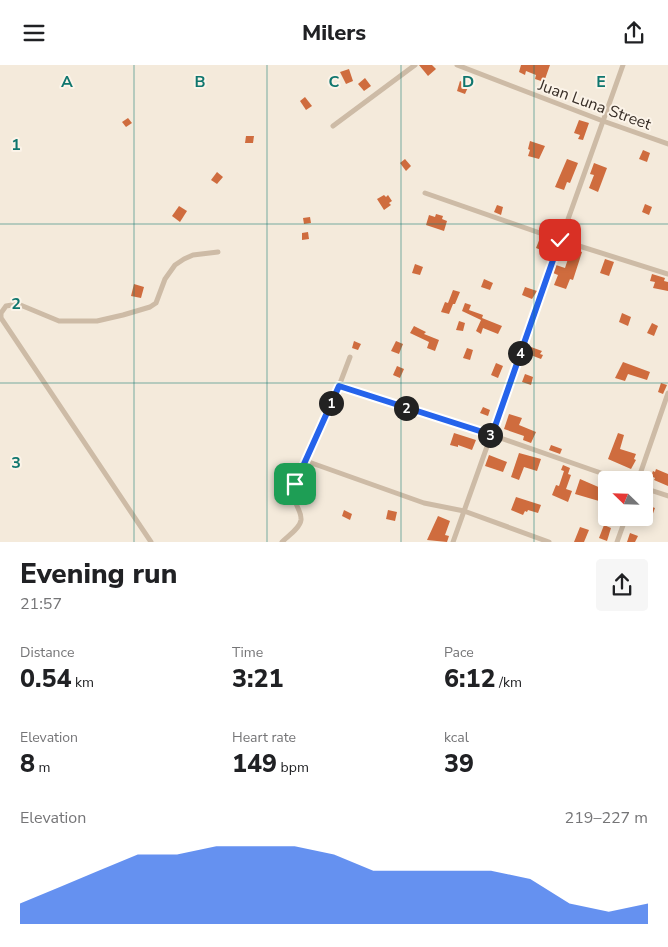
<!DOCTYPE html>
<meta charset="utf-8">
<style>
:root{--surface:#fff;--page:#f6f6f6;--text:#202124;--muted:#757577;--accent:#2563eb}
body{margin:0;font-family:"Nunito Sans",sans-serif;background:var(--page);color:var(--text);height:100vh;display:flex;flex-direction:column;font-size:19px;white-space:nowrap}
*{box-sizing:border-box;margin:0}
p{font-size:16px;color:var(--muted)}
.icon{flex:none;width:28px;height:28px;fill:none;stroke:currentColor;stroke-width:2;stroke-linecap:round;stroke-linejoin:round}
.map{position:relative;height:477px;overflow:hidden}
.side{display:flex;flex-direction:column;background:var(--surface);flex:1}
.side>*{flex:none}
.needle{width:32px;rotate:293deg}
.tools{position:absolute;left:598px;top:406px;display:grid;gap:10px}
.tools a{display:grid;place-items:center;width:55px;height:55px;border-radius:5px;background:var(--surface);box-shadow:0 2px 12px #0003;font-size:25px}
.pin{position:absolute;display:grid;place-items:center;width:42px;height:42px;color:#fff;margin:-21px;border-radius:10px;box-shadow:0 2px 8px #0006}
.km{position:absolute;width:25px;height:25px;margin:-12px;border-radius:50%;background:#222;color:#fff;font-size:14px;line-height:25px;text-align:center}
.round{display:grid;place-items:center;flex:none;width:52px;height:52px;border-radius:5px;background:var(--page)}
.summary{display:flex;align-items:center;justify-content:space-between;height:85px;padding:0 20px}
h1{font-size:28px;font-weight:800;line-height:38px}
.stats{display:grid;grid-template-columns:repeat(3,1fr);gap:8px;height:85px;padding:5px 20px}
.stats div{display:grid;align-content:center}
.stats b{font-size:25px;font-weight:800}
.stats small{font-size:14px;font-weight:400}
.stats p{font-size:14px}
.chart{height:140px;padding:10px 20px}
.chart p{display:flex;justify-content:space-between}
.chart svg{width:100%;height:90px;margin-top:5px;fill:var(--accent);opacity:.7}
header{display:flex;justify-content:space-between;align-items:center;height:65px;padding:0 20px;background:var(--surface);font-size:22px;font-weight:800}
.map>svg:first-child{display:block}
</style>
<header><svg class="icon" aria-label="menu" viewBox="0 0 24 24"><path d="M4 6h16M4 12h16M4 18h16"/></svg>Milers<svg class="icon" aria-label="share" viewBox="0 0 24 24"><path d="M12 15V3M7 8l5-5 5 5M5 13v7h14v-7"/></svg></header>
<div class="map">
<svg width="668" height="477" viewBox="0 0 668 477">
<rect width="100%" height="100%" fill="#f4eadb"/>
<g fill="#cf6c3e">
<path d="M419,0h13l4,4 -8,7z"/>
<path d="M521,0h29l-6,17 -9,-3 1,-4 -10,-4 -1,4 -6,-3z"/>
<path d="M349,4l4,12 -7,3 -6,-12z"/>
<path d="M365,13l6,8 -7,5 -6,-7z"/>
<path d="M460,16l9,4 -4,9 -8,-3z"/>
<path d="M305,32l7,9 -6,4 -6,-9z"/>
<path d="M128,53l4,5 -6,4 -4,-5z"/>
<path d="M579,55l10,3 -6,17 -5,-1 2,-4 -6,-2z"/>
<path d="M246,71h8l-1,7h-8z"/>
<path d="M530,76l15,5 -6,13 -11,-3 2,-6 -2,-1z"/>
<path d="M643,85l7,3 -3,9 -8,-3z"/>
<path d="M405,94l6,7 -5,5 -6,-8z"/>
<path d="M567,94l11,4 -8,20 -3,-1 -3,8 -9,-3z"/>
<path d="M594,98l13,5 -9,24 -9,-4 5,-13 -4,-1z"/>
<path d="M217,107l6,5 -6,7 -6,-4z"/>
<path d="M384,130l2,2 2,-2 4,6 -3,2 2,2 -7,5 -7,-11z"/>
<path d="M645,139l7,3 -3,8 -7,-3z"/>
<path d="M497,140l6,2 -2,8 -7,-3z"/>
<path d="M179,141l8,5 -7,11 -8,-6z"/>
<path d="M436,149l7,2 -1,3 5,2 -3,10 -18,-6 3,-10 6,2z"/>
<path d="M310,152l1,6 -7,1 -1,-6z"/>
<path d="M308,167l1,7 -7,1v-7z"/>
<path d="M540,173l10,3 -4,11 -10,-4z"/>
<path d="M575,185l7,2 -9,28 -3,-1 -4,10 -12,-4 4,-10 -5,-2 3,-8 9,3 5,-15 3,1z"/>
<path d="M605,194l9,3 -5,14 -9,-3z"/>
<path d="M415,199l8,3 -3,8 -8,-2z"/>
<path d="M652,209l13,4 -1,3 4,1v9l-15,-3 2,-6 -5,-1z"/>
<path d="M484,214l9,4 -3,7 -9,-3z"/>
<path d="M134,219l10,3 -3,11 -10,-2z"/>
<path d="M525,222l12,4 -5,8 -10,-4z"/>
<path d="M453,225l7,2 -5,12h-2l-4,10 -8,-2 4,-10 3,1z"/>
<path d="M465,238l6,2 -2,5 14,5 -1,3 20,8 -4,8 -15,-6 -2,6 -5,-3 5,-11 -19,-9z"/>
<path d="M622,248l9,4 -3,9 -9,-4z"/>
<path d="M459,256l6,2 -2,8 -7,-1z"/>
<path d="M652,258l6,3 -4,10 -7,-3z"/>
<path d="M414,261l12,6 -2,2 15,6 -4,11 -8,-3 2,-6 -19,-9z"/>
<path d="M354,276l7,3 -3,6 -6,-2z"/>
<path d="M396,276l7,3 -4,10 -8,-3z"/>
<path d="M531,282l11,4 -2,3 3,1 -2,4 -13,-5z"/>
<path d="M467,283l6,2 -3,10 -7,-2z"/>
<path d="M623,297l27,10 -3,8 -19,-6 -3,7 -10,-3z"/>
<path d="M496,298l7,3 -5,12 -7,-3z"/>
<path d="M397,301l7,3 -4,9 -7,-3z"/>
<path d="M525,309l8,3 -2,8 -9,-3z"/>
<path d="M661,318l6,2 -4,9 -5,-2z"/>
<path d="M483,342l7,3 -2,6 -8,-3z"/>
<path d="M509,349l13,4 -3,7 17,7 -5,11 -8,-3 1,-4 -20,-7z"/>
<path d="M454,368l22,7 -4,10 -14,-5v2l-8,-2z"/>
<path d="M618,368l6,2 -4,14 16,5 -2,5 2,1 -5,9 -23,-10z"/>
<path d="M551,380l11,4 -2,5 -11,-4z"/>
<path d="M519,388l22,6 -4,12 -13,-4 -5,13 -8,-3z"/>
<path d="M489,390l18,7 -4,10 -18,-6z"/>
<path d="M563,400l7,3 -2,6 3,1 -5,14 6,2 -4,11 -16,-7 4,-10 3,1 5,-15 -3,-1z"/>
<path d="M656,404l12,5v12l-14,-6 1,-2 -4,-2 2,-5 2,1z"/>
<path d="M580,414l23,10 -4,12 -24,-7z"/>
<path d="M516,432l25,8 -3,8 -10,-3 -1,2 -2,-1 -2,4 -12,-5z"/>
<path d="M644,439l11,4 -4,11 -7,-2z"/>
<path d="M344,445l8,4 -2,6 -8,-4z"/>
<path d="M388,445l9,2 -2,9 -9,-2z"/>
<path d="M438,451l12,5 -5,14 4,1 -2,6 -20,-2z"/>
<path d="M604,460l7,3 -4,13 -8,-3z"/>
<path d="M580,462l9,3 -5,12h-10z"/>
<path d="M630,468l8,3 -3,6h-8z"/>
</g>
<g fill="none" stroke-linecap="round" stroke-linejoin="round">
<g stroke="#cdbba6" stroke-width="5">
<path d="M457,0l146,56 65,23"/>
<path d="M333,61l82,-61"/>
<path d="M425,128l135,47 108,34"/>
<path d="M339,321l11,-29"/>
<path d="M306,396l118,42 40,8 85,31"/>
<path d="M638,415l30,-87"/>
<path d="M644,423l24,8"/>
<path d="M151,477l-150,-224v-5l5,-7 12,-2 41,17h38l26,-6 27,-8 6,-4 9,-24 10,-14 9,-6 9,-4 25,-3"/>
<path d="M282,477c6,-6 18,-14 19,-22 1,-12 -11,-16 -6,-36l44,-98 153,49 129,45"/>
<path d="M453,477l170,-477"/>
<path d="M617,477l9,-25"/>
</g>
</g>
<g fill="none" stroke-linecap="round" stroke-linejoin="round">
<g stroke="#fff" stroke-width="10">
<path id="route" d="M295,419l44,-98 153,49 68,-195"/>
</g>
<use href="#route" stroke="#2563eb" stroke-width="6"/>
</g>
<path fill="none" stroke="#0f766e" stroke-width="1" stroke-opacity="0.55" d="M134,0v477M267,0v477M401,0v477M534,0v477M0,159h668M0,318h668"/>
<g text-anchor="middle" stroke-width="4" stroke-linejoin="round" paint-order="stroke">
<g font-size="16" fill="#382e27" stroke="#fbf3e8">
<text transform="translate(595 39) rotate(20)" y="6">Juan Luna Street</text>
</g>
</g>
<g font-size="16" text-anchor="middle" font-weight="bold" fill="#0f766e" stroke="#fbf3e8" stroke-width="4" stroke-linejoin="round" paint-order="stroke">
<text x="67" y="22">A</text>
<text x="200" y="22">B</text>
<text x="334" y="22">C</text>
<text x="468" y="22">D</text>
<text x="601" y="22">E</text>
<text x="16" y="85">1</text>
<text x="16" y="244">2</text>
<text x="16" y="403">3</text>
</g>
</svg>
<div class="tools">
<a><svg class="needle" viewBox="-14 -14 28 28"><path d="M0-13l5 13h-10z" fill="#e53935"/><path d="M0 13l5-13h-10z" fill="#757577"/></svg></a>
</div>
<div class="pin" style="left:295px;top:419px;background:#1e9e55"><svg class="icon" aria-label="arrive" viewBox="0 0 24 24"><path d="M6 21V4h12l-3 4 3 4H6"/></svg></div>
<div class="pin" style="left:560px;top:175px;background:#d93025"><svg class="icon" aria-label="check" viewBox="0 0 24 24"><path d="M5 12l5 5 9-10"/></svg></div>
<b class="km" style="left:331px;top:338px">1</b>
<b class="km" style="left:406px;top:343px">2</b>
<b class="km" style="left:490px;top:370px">3</b>
<b class="km" style="left:520px;top:288px">4</b>
</div>
<section class="side">
<div class="summary"><div><h1>Evening run</h1><p>21:57</p></div><a class="round"><svg class="icon" aria-label="share" viewBox="0 0 24 24"><path d="M12 15V3M7 8l5-5 5 5M5 13v7h14v-7"/></svg></a></div>
<div class="stats">
<div><p>Distance</p><b>0.54<small> km</small></b></div>
<div><p>Time</p><b>3:21</b></div>
<div><p>Pace</p><b>6:12<small> /km</small></b></div>
</div>
<div class="stats">
<div><p>Elevation</p><b>8<small> m</small></b></div>
<div><p>Heart rate</p><b>149<small> bpm</small></b></div>
<div><p>kcal</p><b>39</b></div>
</div>
<div class="chart"><p><span>Elevation</span>219–227 m</p>
<svg viewBox="0 0 160 44" preserveAspectRatio="none"><path d="M0 44V34L10 26L20 18L30 10L40 10L50 6L60 6L70 6L80 10L90 18L100 18L110 18L120 18L130 22L140 34L150 38L160 34V44z"/></svg>
</div>
</section>
